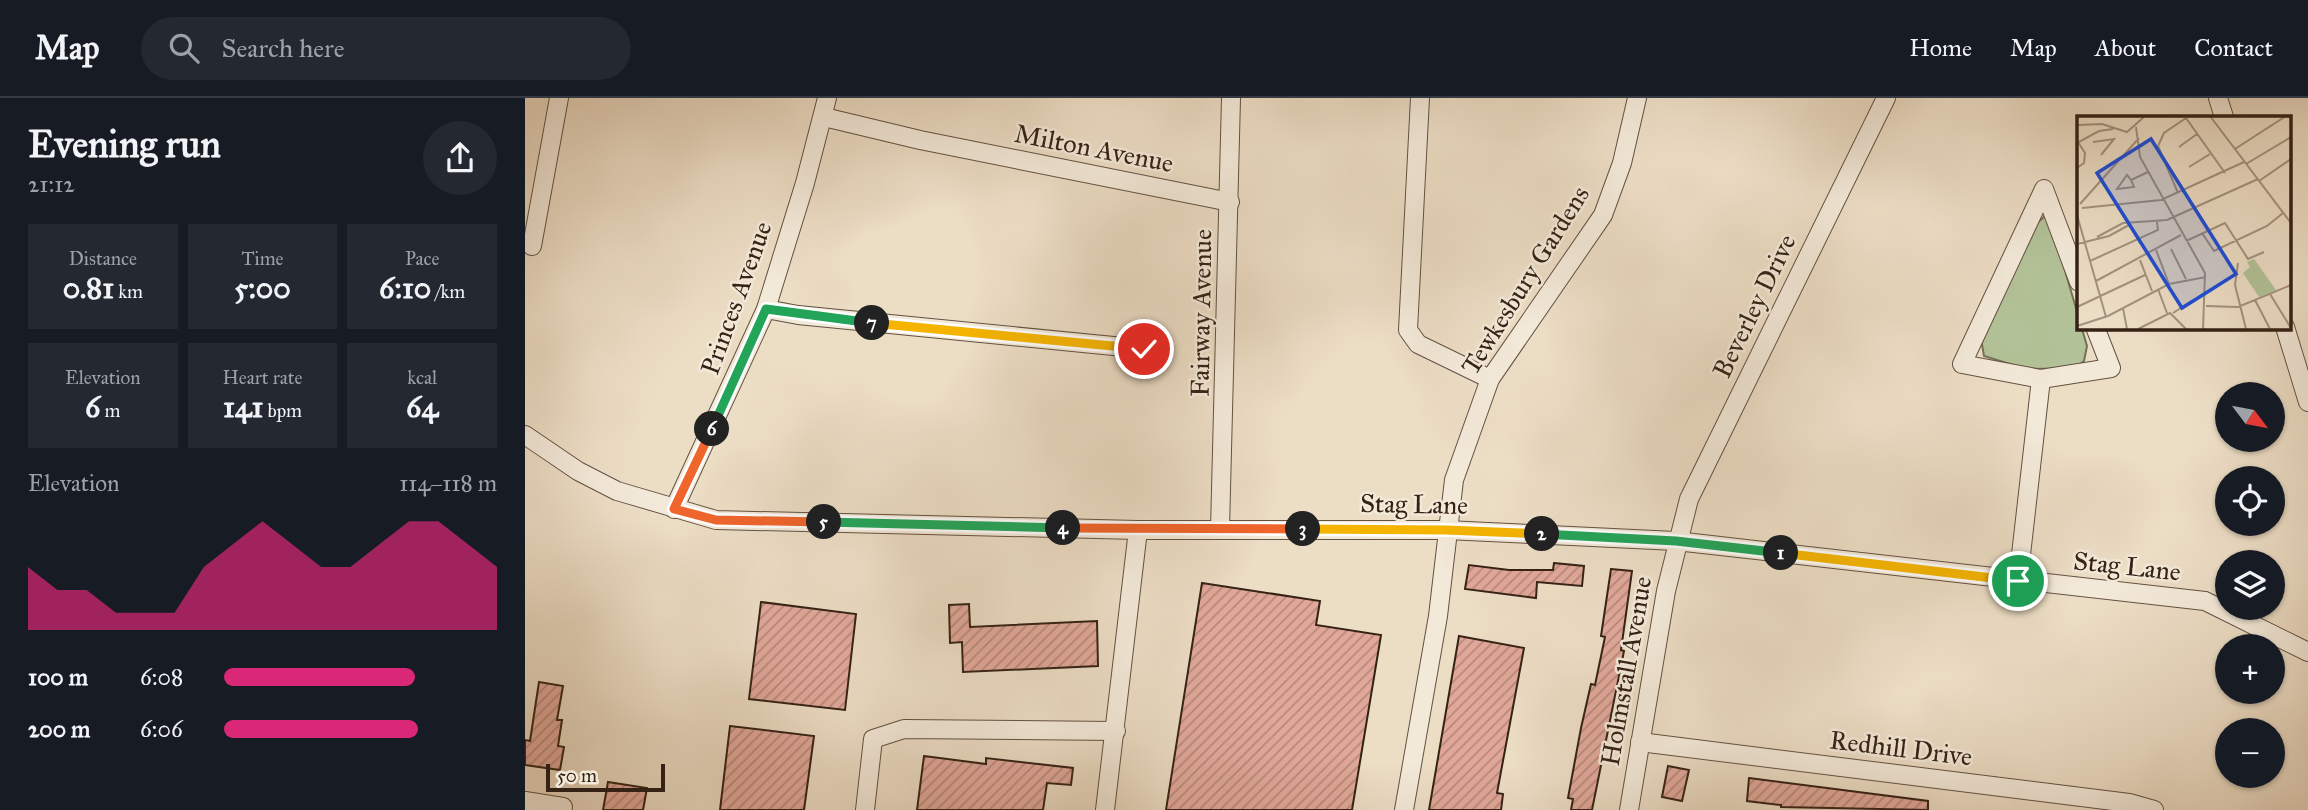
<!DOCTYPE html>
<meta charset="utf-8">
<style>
:root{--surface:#171b24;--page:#242831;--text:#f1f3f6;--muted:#9ea1a6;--line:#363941;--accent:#db2777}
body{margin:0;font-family:"IM FELL Great Primer",serif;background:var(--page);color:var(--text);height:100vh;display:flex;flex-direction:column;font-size:26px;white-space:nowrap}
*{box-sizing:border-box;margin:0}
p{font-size:23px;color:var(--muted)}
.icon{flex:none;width:38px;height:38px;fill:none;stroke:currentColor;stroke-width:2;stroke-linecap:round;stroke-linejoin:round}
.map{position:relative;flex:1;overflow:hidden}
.side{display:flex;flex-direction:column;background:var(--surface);width:525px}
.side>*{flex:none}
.needle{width:46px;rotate:122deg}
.fabs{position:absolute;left:1690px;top:284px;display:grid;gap:14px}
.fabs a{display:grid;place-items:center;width:70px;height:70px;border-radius:50%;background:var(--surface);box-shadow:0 2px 5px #0004;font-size:35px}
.scale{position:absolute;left:21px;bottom:18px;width:119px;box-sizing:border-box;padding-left:7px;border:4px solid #352215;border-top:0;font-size:19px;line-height:24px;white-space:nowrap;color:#352215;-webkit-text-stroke:5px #f3e9d9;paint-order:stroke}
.pin{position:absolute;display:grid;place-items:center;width:60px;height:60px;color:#fff;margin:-30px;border:4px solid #fff;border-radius:50%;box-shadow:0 2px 7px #0007}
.km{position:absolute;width:35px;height:35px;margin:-18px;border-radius:50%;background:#222;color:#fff;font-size:19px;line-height:35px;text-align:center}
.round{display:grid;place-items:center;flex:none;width:74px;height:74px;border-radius:37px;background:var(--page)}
.headline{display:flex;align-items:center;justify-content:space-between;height:119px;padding:0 28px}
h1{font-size:38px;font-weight:700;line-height:52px}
.stats{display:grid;grid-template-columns:repeat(3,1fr);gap:10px;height:119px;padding:7px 28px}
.stats div{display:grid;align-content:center;border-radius:0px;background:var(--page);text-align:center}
.stats b{font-size:30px;font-weight:700}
.stats small{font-size:19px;font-weight:400}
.stats p{font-size:19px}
.chart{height:196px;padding:14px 28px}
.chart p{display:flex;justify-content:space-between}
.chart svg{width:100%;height:126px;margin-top:7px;fill:var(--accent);opacity:.7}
ul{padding:0 28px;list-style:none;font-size:23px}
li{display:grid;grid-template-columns:112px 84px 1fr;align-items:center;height:52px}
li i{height:18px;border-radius:9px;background:var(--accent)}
header{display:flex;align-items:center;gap:42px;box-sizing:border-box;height:98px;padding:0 35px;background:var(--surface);border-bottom:2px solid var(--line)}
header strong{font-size:33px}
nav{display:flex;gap:38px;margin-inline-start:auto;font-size:24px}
.search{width:490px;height:63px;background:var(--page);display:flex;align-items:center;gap:18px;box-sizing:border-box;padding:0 24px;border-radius:38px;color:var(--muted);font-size:26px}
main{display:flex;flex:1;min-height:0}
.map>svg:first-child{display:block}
</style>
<header>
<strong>Map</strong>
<div class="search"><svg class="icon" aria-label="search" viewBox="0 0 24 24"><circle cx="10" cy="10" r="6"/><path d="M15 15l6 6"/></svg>Search here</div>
<nav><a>Home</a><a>Map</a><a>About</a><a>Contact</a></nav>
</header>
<main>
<section class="side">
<div class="headline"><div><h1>Evening run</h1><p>21:12</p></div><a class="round"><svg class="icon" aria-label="share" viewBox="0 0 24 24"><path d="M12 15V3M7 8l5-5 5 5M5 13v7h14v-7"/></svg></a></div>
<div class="stats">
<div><p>Distance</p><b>0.81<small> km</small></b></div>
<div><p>Time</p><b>5:00</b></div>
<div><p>Pace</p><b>6:10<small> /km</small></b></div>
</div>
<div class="stats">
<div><p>Elevation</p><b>6<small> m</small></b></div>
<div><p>Heart rate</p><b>141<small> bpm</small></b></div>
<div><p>kcal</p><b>64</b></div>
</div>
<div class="chart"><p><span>Elevation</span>114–118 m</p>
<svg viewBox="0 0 160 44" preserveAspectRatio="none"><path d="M0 44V22L10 30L20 30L30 38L40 38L50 38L60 22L70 14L80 6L90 14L100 22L110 22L120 14L130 6L140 6L150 14L160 22V44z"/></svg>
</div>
<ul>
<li><b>100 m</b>6:08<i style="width:70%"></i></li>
<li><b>200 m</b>6:06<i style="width:71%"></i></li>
</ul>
</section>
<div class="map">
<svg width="1783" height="712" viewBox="0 0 1783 712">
<defs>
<pattern id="building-hatch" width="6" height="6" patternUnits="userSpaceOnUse" patternTransform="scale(1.75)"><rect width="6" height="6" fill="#e1a89a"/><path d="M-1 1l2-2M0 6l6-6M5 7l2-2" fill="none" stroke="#b7887c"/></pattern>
</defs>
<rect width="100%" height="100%" fill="#ecddc5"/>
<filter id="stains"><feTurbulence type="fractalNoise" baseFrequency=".00286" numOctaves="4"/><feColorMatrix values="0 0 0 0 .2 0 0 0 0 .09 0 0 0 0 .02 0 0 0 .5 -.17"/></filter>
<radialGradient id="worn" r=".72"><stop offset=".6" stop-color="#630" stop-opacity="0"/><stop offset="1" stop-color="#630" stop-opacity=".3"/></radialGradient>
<path fill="#b3c298" stroke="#747256" stroke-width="2" d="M1520,118l5,3 37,127 -3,15 -9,7 -49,1 -42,-13 -3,-17 56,-116z"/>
<g fill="url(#building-hatch)" stroke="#352215" stroke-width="2">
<path d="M1029,465l30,3 -2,20 -45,-4 -1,16 -71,-9 4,-24 40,5h44z"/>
<path d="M1086,471l21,2 -11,79 3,1 -32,159h-21l2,-11 -5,-1 13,-70 10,-44 4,1 10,-48 -4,-1z"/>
<path d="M677,485l118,18 -4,24 65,10 -29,175h-186z"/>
<path d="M236,504l95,12 -11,96 -96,-11z"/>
<path d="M444,506l1,23 127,-6 1,45 -135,6 -1,-30 -12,1 -1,-38z"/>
<path d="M934,538l65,12 -27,145 6,1 -2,16h-72z"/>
<path d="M14,584l24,4 -6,34h5l-4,26 6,1 -4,23 -35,-5v-25l5,1z"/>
<path d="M205,628l84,10 -10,74h-84z"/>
<path d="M399,658l62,8v-6l87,10 -2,17 -24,-2 -4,27h-126z"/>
<path d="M1143,668l21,4 -7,31 -20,-4z"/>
<path d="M1224,680l179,23v9l-147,-3v-2l-34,-4z"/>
<path d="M83,684l39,6 -4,22h-40z"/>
</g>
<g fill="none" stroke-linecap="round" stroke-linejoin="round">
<g stroke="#635141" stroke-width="20">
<g id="minor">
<path d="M895,0l-12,232 10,14 72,35"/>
<path d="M1693,0l6,19"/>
<path d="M299,19l96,23 310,62"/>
<path d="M7,148l27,-148"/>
<path d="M1554,184l-35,-93 -82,175 79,15 70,-11 -16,-41"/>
<path d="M241,211l32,6 346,34"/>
<path d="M1760,229l23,75"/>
<path d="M0,337l53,36 39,20 99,29 422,10h308l230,11 529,60 103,51"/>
<path d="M149,411l92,-200 39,-126 22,-85"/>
<path d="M695,431l11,-431"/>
<path d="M1493,483l23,-202"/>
<path d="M1115,644l489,61 25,7"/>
<path d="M0,703l38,6 -1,3"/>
<path d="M340,712l8,-71 31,-10 212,2"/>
<path d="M580,712l33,-280"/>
<path d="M879,712l34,-194 16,-136 36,-101 113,-164 19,-52 15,-65"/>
<path d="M1104,712l37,-219 23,-92 197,-401"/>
</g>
</g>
<use href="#minor" stroke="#f3e9d9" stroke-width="18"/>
</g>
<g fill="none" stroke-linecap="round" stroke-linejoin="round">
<g stroke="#fff" stroke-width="14">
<path id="split-1" d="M1256,455l237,28"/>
</g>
<g stroke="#fff" stroke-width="14">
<path id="split-2" d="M1017,436l134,7 105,12"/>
</g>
<g stroke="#fff" stroke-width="14">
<path id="split-3" d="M778,431l143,1 96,4"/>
</g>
<g stroke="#fff" stroke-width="14">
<path id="split-4" d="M538,430l240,1"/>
</g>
<g stroke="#fff" stroke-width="14">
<path id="split-5" d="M299,424l239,6"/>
</g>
<g stroke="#fff" stroke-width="14">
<path id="split-6" d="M187,331l-38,80 42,11 108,2"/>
</g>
<g stroke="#fff" stroke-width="14">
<path id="split-7" d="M187,331l54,-120 106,14"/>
</g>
<g stroke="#fff" stroke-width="14">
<path id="split-8" d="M347,225l272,26"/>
</g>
<use href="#split-1" stroke="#f5b400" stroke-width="9"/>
<use href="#split-2" stroke="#22a559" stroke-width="9"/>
<use href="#split-3" stroke="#f5b400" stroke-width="9"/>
<use href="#split-4" stroke="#f0652b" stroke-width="9"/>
<use href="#split-5" stroke="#22a559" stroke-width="9"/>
<use href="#split-6" stroke="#f0652b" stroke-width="9"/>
<use href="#split-7" stroke="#22a559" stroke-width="9"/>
<use href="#split-8" stroke="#f5b400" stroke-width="9"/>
</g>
<g text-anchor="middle" stroke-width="5" stroke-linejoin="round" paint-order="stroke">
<g font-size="26" fill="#352215" stroke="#f3e9d9">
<text transform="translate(569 50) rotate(11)" y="9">Milton Avenue</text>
<text transform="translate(1000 182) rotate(-58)" y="9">Tewkesbury Gardens</text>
<text transform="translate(211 200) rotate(-70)" y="9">Princes Avenue</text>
<text transform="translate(1229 208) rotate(-64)" y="9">Beverley Drive</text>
<text transform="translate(676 215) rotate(-89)" y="9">Fairway Avenue</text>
<text transform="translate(889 406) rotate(1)" y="9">Stag Lane</text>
<text transform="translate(1602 468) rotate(6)" y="9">Stag Lane</text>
<text transform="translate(1101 573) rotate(-80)" y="9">Holmstall Avenue</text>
<text transform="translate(1376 650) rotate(7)" y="9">Redhill Drive</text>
</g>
</g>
<g transform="translate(1552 18)">
<rect width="214" height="214" fill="#ecddc5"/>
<path d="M177,143l22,31 -17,7 -16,-24 7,-6 -3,-5z" fill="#b3c298"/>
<path fill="none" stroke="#a3927f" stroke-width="2" d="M133,0l81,107M109,2l39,55M0,9l25,-1 25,8 18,-16M59,11l4,30 65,116 -2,56M16,26l21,-3 -13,16M0,27l22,-12 14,-2M102,31l18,-13M158,33l51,-33M169,48l45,-27M112,51l21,-13M0,52l7,-5 1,-10 -7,-11M54,64l-4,-5 -10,14 17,-2 -3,-7 17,-8M182,65l32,-22M101,77l-20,-47 6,-13 22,-15M3,88l59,-66M5,92l79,-8 83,-38M0,99l29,102M125,117l12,18 53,-25 16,-13M20,121l26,-14 44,-3 91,-41M109,125l39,-18 23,36 16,-7M0,128l32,-8 20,-11M94,133l15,30M79,134l13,34M63,144l12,31M13,145l68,-31 -1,-8M161,147l-3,22 11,44M19,165l85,-46M81,173l9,24M193,178l21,34M178,184l15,29M129,190l32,1 53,-22M0,191l68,-32M46,192l4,21M96,197l20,-13M0,210l31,-10 61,-32 37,-7M61,213l32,-16 16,16"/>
<path fill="#1d4ed8" fill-opacity="0.15" stroke="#1d4ed8" stroke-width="3.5" d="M74,23l85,135 -54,34 -85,-135z"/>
<rect width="214" height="214" fill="none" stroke="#352215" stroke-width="3.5"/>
</g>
<rect width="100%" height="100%" filter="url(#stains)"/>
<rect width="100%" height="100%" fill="url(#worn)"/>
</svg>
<div class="fabs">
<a><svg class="needle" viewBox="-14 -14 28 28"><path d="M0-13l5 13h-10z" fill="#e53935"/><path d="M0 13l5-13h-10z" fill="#9ea1a6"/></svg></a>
<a><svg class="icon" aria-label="locate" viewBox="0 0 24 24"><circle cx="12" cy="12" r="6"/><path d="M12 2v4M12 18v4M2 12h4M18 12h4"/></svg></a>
<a><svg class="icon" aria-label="layers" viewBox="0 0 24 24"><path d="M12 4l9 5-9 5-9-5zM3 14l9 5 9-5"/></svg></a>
<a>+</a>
<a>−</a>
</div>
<div class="scale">50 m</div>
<div class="pin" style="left:1493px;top:483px;background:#1e9e55"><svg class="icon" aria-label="arrive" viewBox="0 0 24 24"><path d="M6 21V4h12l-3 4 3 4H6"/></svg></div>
<div class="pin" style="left:619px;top:251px;background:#d93025"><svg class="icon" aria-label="check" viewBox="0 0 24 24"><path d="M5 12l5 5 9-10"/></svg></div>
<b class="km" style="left:1256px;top:455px">1</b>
<b class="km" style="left:1017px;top:436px">2</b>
<b class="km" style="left:778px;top:431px">3</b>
<b class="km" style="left:538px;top:430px">4</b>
<b class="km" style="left:299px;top:424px">5</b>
<b class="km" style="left:187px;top:331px">6</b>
<b class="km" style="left:347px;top:225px">7</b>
</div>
</main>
